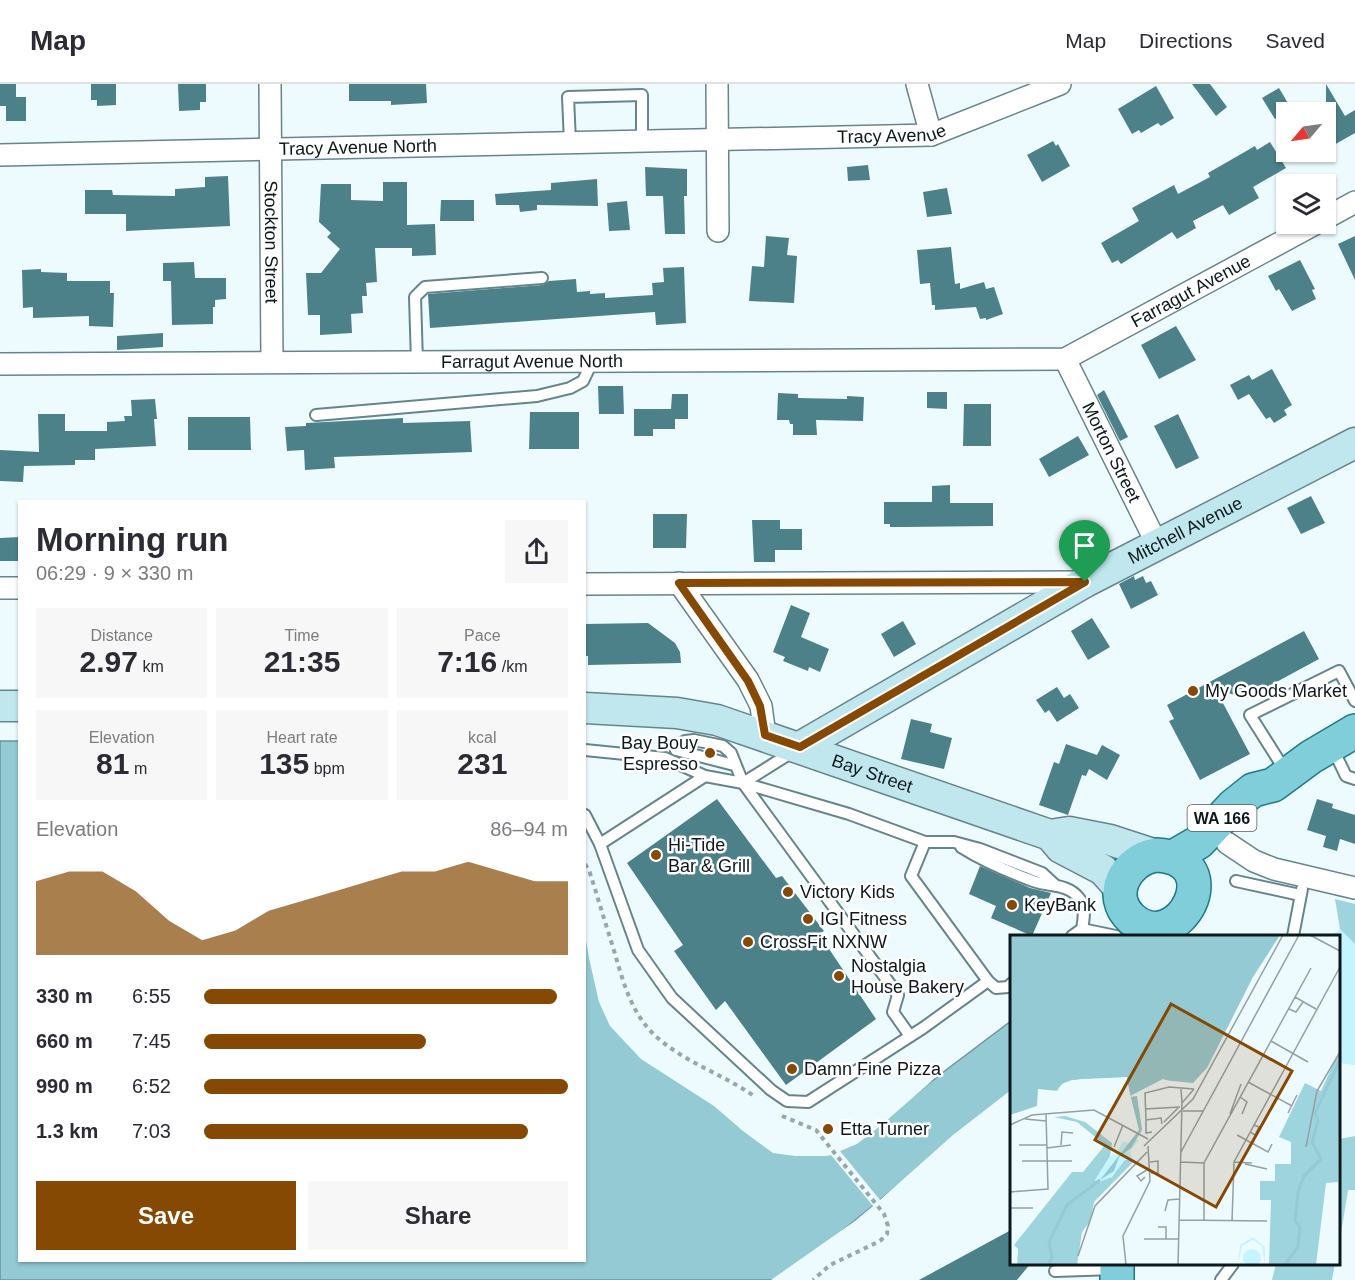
<!DOCTYPE html>
<meta charset="utf-8">
<style>
:root{--surface:#fff;--page:#f7f7f7;--text:#2b2b33;--muted:#7c7c81;--line:#e1e1e2;--accent:#854904}
body{margin:0;font-family:Helvetica,sans-serif;background:var(--page);color:var(--text);height:100vh;display:flex;flex-direction:column;font-size:22px;white-space:nowrap}
*{box-sizing:border-box;margin:0}
p{font-size:20px;color:var(--muted)}
.icon{flex:none;width:33px;height:33px;fill:none;stroke:currentColor;stroke-width:2;stroke-linecap:round;stroke-linejoin:round}
.map{position:relative;flex:1;overflow:hidden}
.details{position:absolute;left:18px;top:416px;width:568px;height:762px;display:flex;flex-direction:column;background:var(--surface);border-radius:0px;box-shadow:0 2px 4px #0004}
.details>*{flex:none}
.needle{width:39px;rotate:241deg}
.controls{position:absolute;left:1276px;top:18px;display:grid;gap:12px}
.controls a{display:grid;place-items:center;width:60px;height:60px;border-radius:0px;background:var(--surface);box-shadow:0 2px 4px #0004;font-size:30px}
.pin{position:absolute;display:grid;place-items:center;width:51px;height:51px;color:#fff;margin:-62px -26px;border-radius:50% 50% 50% 0;rotate:-45deg;box-shadow:0 0 6px #0007}
.pin .icon{rotate:45deg}
.round{display:grid;place-items:center;flex:none;width:63px;height:63px;border-radius:0px;background:var(--page)}
.head{display:flex;align-items:center;justify-content:space-between;height:102px;padding:0 18px}
h1{font-size:33px;font-weight:600;line-height:45px}
.figures{display:grid;grid-template-columns:repeat(3,1fr);gap:9px;height:102px;padding:6px 18px}
.figures div{display:grid;align-content:center;border-radius:0px;background:var(--page);text-align:center}
.figures b{font-size:30px;font-weight:600}
.figures small{font-size:16px;font-weight:400}
.figures p{font-size:16px}
.chart{height:168px;padding:12px 18px}
.chart p{display:flex;justify-content:space-between}
.chart svg{width:100%;height:108px;margin-top:6px;fill:var(--accent);opacity:.7}
.action{display:flex;gap:12px;margin-top:auto;padding:12px 18px}
.action a{flex:1;height:69px;border-radius:0px;background:var(--accent);color:#fff;font-size:24px;font-weight:600;line-height:69px;text-align:center}
.action a+a{background:var(--page);color:var(--text)}
ul{padding:0 18px;list-style:none;font-size:20px}
li{display:grid;grid-template-columns:96px 72px 1fr;align-items:center;height:45px}
li i{height:15px;border-radius:8px;background:var(--accent)}
header{display:flex;align-items:center;gap:36px;box-sizing:border-box;height:84px;padding:0 30px;background:var(--surface);border-bottom:2px solid var(--line)}
header strong{font-size:28px}
nav{display:flex;gap:33px;margin-inline-start:auto;font-size:21px}
.map>svg:first-child{display:block}
</style>
<header>
<strong>Map</strong>
<nav><a>Map</a><a>Directions</a><a>Saved</a></nav>
</header>
<div class="map">
<svg width="1355" height="1196" viewBox="0 0 1355 1196">
<rect width="100%" height="100%" fill="#eefbfe"/>
<path fill="#c4f4fe" d="M1340,845l15,15v121l-16,-2 -1,-127h-7z"/>
<g fill="#9dd4de">
<path d="M1335,815l20,5v40l-15,-15z"/>
<path d="M1355,1052v54h-7l-9,56v-107z"/>
<path d="M1276,1180h59l-3,16h-60z"/>
</g>
<path fill="#94cad4" stroke="#6b959c" stroke-width="1.5" d="M0,657h20v519h565v-366l31,126 33,35 129,85 51,13 48,-28 69,-55 65,-49v72l-229,187h-782z"/>
<path fill="#eefbfe" d="M585,807l6,12 8,41 20,75 32,34 69,40 60,45 48,12 48,-27 40,-33 17,-10 -54,47 -22,17 -17,7 40,49 73,-65 58,-45 1,7 -225,183h-16l84,-59 18,-15 -42,-51 -5,1h-31l-22,-3 -30,-22 -29,-25 -73,-47 -31,-33 -11,-24 -10,-44 -4,-23z"/>
<g fill="#4d818a">
<path d="M0,0h16v13h10v24h-20v-15h-6z"/>
<path d="M91,0h25v21l-19,1v-6h-6z"/>
<path d="M178,0h28v18h-6v8l-21,1z"/>
<path d="M349,0h77l1,19 -36,2v-4h-42z"/>
<path d="M1192,0h18l17,23 -11,9z"/>
<path d="M1326,0l19,32 10,-6v23l-21,12 -8,-13z"/>
<path d="M1156,2l18,32 -13,8 -3,-3 -17,10 -2,-3 -7,4 -14,-25z"/>
<path d="M1279,4l13,22 -17,9 -13,-21z"/>
<path d="M1053,57l3,5 2,-2 12,22 -28,16 -15,-27z"/>
<path d="M1270,58l16,26 -33,19 6,11 -30,17 -6,-10 -30,16 3,7 -19,11 -5,-7 -51,32 -3,-4 -6,3 -11,-20 38,-22 -7,-13 42,-23 4,9 32,-17 -2,-4 47,-27 2,4z"/>
<path d="M868,81l2,15 -22,1 -1,-14z"/>
<path d="M645,83l42,2v27h-3l1,38h-20l-2,-38h-17z"/>
<path d="M228,92l2,50 -104,5v-17h-41v-24h27l1,5 62,1v-7l30,-2v-10z"/>
<path d="M597,95l1,27 -61,-1v5l-17,2 -1,-7h-23l-1,-11 56,-4v-7z"/>
<path d="M383,98h24v43l28,-1 1,31 -24,1v-8h-37l2,34 -11,1 1,13h-5l1,17 -12,1 1,19 -32,2v-20h-12l-2,-42h15l19,-24 -13,-12 4,-4 -12,-11 2,-38h30v16l32,1z"/>
<path d="M947,104l5,26 -25,3 -4,-25z"/>
<path d="M441,116h33v21h-34z"/>
<path d="M627,117l3,29 -21,1 -2,-28z"/>
<path d="M766,152l23,2 -2,17 10,1 -3,47 -45,-2 3,-35 12,1z"/>
<path d="M1355,152v44l-17,-36z"/>
<path d="M951,163l4,37 5,-1v6l24,-7 2,7 8,-2 9,27 -17,6v-2l-6,1 -4,-12 -41,3v-5h-3l-2,-22 -10,1 -3,-34z"/>
<path d="M1300,176l15,29 -3,1 4,9 -24,12 -13,-22 -3,2 -8,-15z"/>
<path d="M194,178l1,16h31v21l-11,1v7h-2v17l-41,1 -1,-44h-8v-18z"/>
<path d="M684,183l2,56 -30,2 -1,-13 -225,16 -2,-34 115,-9 6,-4 27,-2 1,13 13,-1v3l15,-1v5l48,-3 -1,-12 12,-1 -1,-14z"/>
<path d="M41,185v3l26,1v8h43v12h4l-1,34 -24,-1v-10l-56,2v-11l-10,1 -1,-38z"/>
<path d="M1176,242l20,34 -37,19 -18,-34z"/>
<path d="M163,249v14l-46,3v-14z"/>
<path d="M1272,285l20,36 -8,5 3,5 -13,8 -4,-6 -4,2 -17,-25 -11,6 -8,-15 19,-10 3,5z"/>
<path d="M598,302h25l1,28h-25z"/>
<path d="M1104,306l24,47 -8,4 -23,-46z"/>
<path d="M927,308h20v17l-20,-1z"/>
<path d="M778,309l20,1v4l49,1v-3l17,1 -1,24 -47,-1 1,15h-24v-11h-3l-1,-4h-12z"/>
<path d="M672,310h16v25h-13v10h-22v7h-19v-27h37z"/>
<path d="M155,315l2,20h-3l2,27 -61,3v11h-20v5l-51,1 -1,16 -23,-1v-31l39,2 -1,-38h27v17h42v-9l18,-1 -1,-5h8l-1,-16z"/>
<path d="M964,320h27v42h-28z"/>
<path d="M530,328h49v37h-50z"/>
<path d="M1178,330l21,44 -23,11 -22,-43z"/>
<path d="M188,333h62l1,33h-63z"/>
<path d="M403,334v5l67,-2 2,31 -138,5 1,11 -30,2 -1,-20 -17,1 -2,-24 21,-1v-3z"/>
<path d="M1078,352l11,19 -40,22 -10,-18z"/>
<path d="M950,401v18h43v23l-89,1h-14v-3h-6v-22h48v-16z"/>
<path d="M1311,412l14,27 -24,11 -14,-26z"/>
<path d="M653,430h34l-1,34h-33z"/>
<path d="M752,436h28v9h22v21h-27v12h-21z"/>
<path d="M20,453v24h-20v-23z"/>
<path d="M1134,492l1,4 8,-4 3,7 5,-2 7,14 -27,14 -12,-25z"/>
<path d="M791,521l19,8 -9,24 28,12 -9,23 -11,-5 -1,4 -25,-10 2,-4 -12,-5z"/>
<path d="M1092,534l18,29 -22,13 -17,-29z"/>
<path d="M903,537l13,23 -22,13 -13,-23z"/>
<path d="M648,539l27,20 5,9 1,11 -93,2v-9h-3v-32z"/>
<path d="M1304,547l15,28 -72,39 -31,-8 34,64 -50,26 -31,-59 5,-2 -7,-14z"/>
<path d="M1057,603l7,11 6,-4 9,14 -22,14 -8,-12 -4,3 -9,-13z"/>
<path d="M911,635l21,5 -2,8 22,6 -8,31 -43,-10z"/>
<path d="M1066,660l31,11 5,-10 18,10 -13,25 -18,-11 -3,7 -4,-1 -14,40 -29,-10 15,-43 5,2z"/>
<path d="M717,715l59,79 6,-2 42,55 -5,3 57,85 -90,66 -61,-84 -9,9 -42,-59 9,-6 -56,-82z"/>
<path d="M1317,715l16,5 -1,4 23,7v29l-15,-5 -3,12 -14,-4 3,-11 -19,-6z"/>
<path d="M980,782l50,22 21,5 -19,43 -41,-18 5,-12 -27,-12z"/>
<path d="M1011,1146v33h20l-14,17h-98z"/>
</g>
<g fill="none" stroke-linecap="round" stroke-linejoin="round">
<g stroke="#65858b" stroke-width="14">
<g id="lane">
<path d="M570,58l-2,-45 74,-2v46"/>
<path d="M417,278l-2,-65 10,-10 117,-9"/>
<path d="M316,331l221,-19 33,-8 13,-7 9,-19"/>
<path d="M1332,663l14,29 9,3"/>
<path d="M585,666l80,8 40,18 -105,68"/>
<path d="M676,666l9,-9 9,-1 29,6 8,7 12,30 106,31 76,28"/>
<path d="M676,666l58,15"/>
<path d="M1286,688l-36,-57 89,-44 16,30"/>
<path d="M705,692l38,7 51,-32"/>
<path d="M743,699l155,212 -5,17 17,24"/>
<path d="M585,731l15,29 38,106 34,48 99,92 16,11 21,1 115,-74 65,-47 -77,-105 14,-34h29l26,7 62,24 13,12"/>
<path d="M961,763c22,14 48,25 72,34 16,6 34,2 46,17 7,8 5,21 3,31l-10,7"/>
<path d="M1236,797l64,14"/>
<path d="M1082,845l34,7"/>
<path d="M1293,852l9,-47"/>
<path d="M988,897l8,7 12,-1 4,-4"/>
<path d="M1055,1187l60,-2"/>
<path d="M1221,1196l12,-16"/>
</g>
</g>
<g stroke="#65858b" stroke-width="24">
<g id="street">
<path id="s1" d="M270,0l2,278"/>
<path d="M717,0l1,147"/>
<path d="M917,0l14,51"/>
<path id="s2" d="M0,71l931,-20 129,-51"/>
<path d="M1326,134l29,-16"/>
<path id="s3" d="M1065,275l92,185"/>
<path id="s4" d="M0,280l1065,-5 250,-135"/>
<path d="M679,499l69,97 13,26 4,29"/>
<path d="M585,500l497,-2"/>
<path d="M0,504h20"/>
<path d="M1227,759l27,18 20,8 81,19"/>
</g>
</g>
<g stroke="#65858b" stroke-width="33">
<g id="secondary">
<path d="M0,622h20"/>
<path id="s5" d="M585,624l92,5 40,7 333,115 19,-3 41,8 46,15"/>
<path id="s6" d="M800,663l285,-165 270,-139"/>
<path d="M1050,751l11,13 42,22 17,19"/>
</g>
</g>
<g stroke="#207a88" stroke-width="36">
<g id="primary">
<path d="M1156,771c76,4 22,104 -24,64 -26,-23 -6,-60 24,-64z"/>
<path d="M1173,773l26,-15 34,-36 20,-16 20,-5 38,-28 44,-26"/>
<path d="M1117,1180v16"/>
</g>
</g>
<g stroke="#9aa7aa" stroke-width="4" stroke-dasharray="4.5 4.5" stroke-linecap="butt">
<path d="M585,780l4,6c8,25 15,49 23,74 11,36 18,71 48,96 29,24 64,35 94,56"/>
<path d="M782,1032l34,14 68,84 4,12 -1,8 -7,7 -50,24 -17,15"/>
</g>
<use href="#lane" stroke="#fff" stroke-width="10"/>
<use href="#street" stroke="#fff" stroke-width="21"/>
<use href="#secondary" stroke="#bfe7ed" stroke-width="30"/>
<use href="#primary" stroke="#7fceda" stroke-width="33"/>
</g>
<g fill="none" stroke-linecap="round" stroke-linejoin="round">
<g stroke="#fff" stroke-width="12">
<path id="route" d="M1085,498l-285,165 -35,-12 -5,-29 -12,-25 -69,-98z"/>
</g>
<use href="#route" stroke="#854904" stroke-width="8"/>
</g>
<g fill="#854904" stroke="#fff" stroke-width="2">
<circle cx="1193" cy="607" r="6"/>
<circle cx="710" cy="669" r="6"/>
<circle cx="656" cy="771" r="6"/>
<circle cx="788" cy="808" r="6"/>
<circle cx="1012" cy="821" r="6"/>
<circle cx="808" cy="835" r="6"/>
<circle cx="748" cy="858" r="6"/>
<circle cx="839" cy="892" r="6"/>
<circle cx="792" cy="985" r="6"/>
<circle cx="828" cy="1045" r="6"/>
</g>
<g text-anchor="middle" stroke-width="5" stroke-linejoin="round" paint-order="stroke">
<rect fill="#fff" stroke="#555d5f" stroke-width="1.5" x="1187.5" y="721" width="69" height="26" rx="4.5"/>
<g font-size="16" font-weight="bold" fill="#0c181b">
<text x="1222" y="740">WA 166</text>
</g>
<g font-size="18" fill="#0c181b" stroke="#fff">
<text dy="6" stroke="none"><textPath href="#s2" startOffset="892">Tracy Avenue</textPath></text>
<text dy="6" stroke="none"><textPath href="#s2" startOffset="358">Tracy Avenue North</textPath></text>
<text dy="6" stroke="none"><textPath href="#s1" startOffset="158">Stockton Street</textPath></text>
<text dy="6" stroke="none"><textPath href="#s4" startOffset="1208">Farragut Avenue</textPath></text>
<text dy="6" stroke="none"><textPath href="#s4" startOffset="532">Farragut Avenue North</textPath></text>
<text dy="6" stroke="none"><textPath href="#s3" startOffset="104">Morton Street</textPath></text>
<text dy="6" stroke="none"><textPath href="#s6" startOffset="442">Mitchell Avenue</textPath></text>
<text dy="6" stroke="none"><textPath href="#s5" startOffset="297">Bay Street</textPath></text>
</g>
<g font-size="18" fill="#0c181b" stroke="#fff" text-anchor="start">
<text x="1205" y="613">My Goods Market</text>
<text x="698" y="665" text-anchor="end">Bay Bouy<tspan x="698" dy="21">Espresso</tspan></text>
<text x="668" y="767">Hi-Tide<tspan x="668" dy="21">Bar &amp; Grill</tspan></text>
<text x="800" y="814">Victory Kids</text>
<text x="1024" y="827">KeyBank</text>
<text x="820" y="841">IGI Fitness</text>
<text x="760" y="864">CrossFit NXNW</text>
<text x="851" y="888">Nostalgia<tspan x="851" dy="21">House Bakery</tspan></text>
<text x="804" y="991">Damn Fine Pizza</text>
<text x="840" y="1051">Etta Turner</text>
</g>
</g>
<g transform="translate(1010 851)">
<rect width="330" height="330" fill="#eefbfe"/>
<path d="M125,200l3,6 -8,10 2,8 -27,23 -8,1 -2,-3 15,-24 6,-2 7,-13 7,3zM243,302l12,10v18l-3,-19 -9,-6 -11,6 -4,19 2,-20zM233 323a9 9 0 1 1 18 0a9 9 0 1 1-18 0Z" fill="#c4f4fe"/>
<path d="M330,114l-2,133 -12,1 -10,82h-47l2,-65h-11v-19h15v-17h16v-22l-12,-5 26,-54 16,8zM55,181l20,6 27,21 -2,13 -15,24 2,3 15,-6 13,-17h10l-41,42 -3,18 -9,12 -5,33h-60l1,-16 -4,-4 58,-73h11l22,-27 -28,-23 -23,-5z" fill="#9dd4de"/>
<path d="M0,0h270l-27,42 -46,91 -14,15 -30,-3 -21,10 -4,11 4,29 -11,18 -12,9 -5,14 -14,9 39,-50 -13,-52 -45,1 -17,4 -6,8 -20,-2 -1,17 -27,9z" fill="#94cad4"/>
<path d="M117,142l3,19 33,-17 18,6 -21,-3 -16,9 -5,18 -2,-13 -7,1 4,25 -8,-43 -48,1 -13,4 -11,10 8,-10 10,-4z" fill="#eefbfe"/>
<path fill="none" stroke="#94cad4" stroke-width="3" d="M0,42l24,-42M38,330l4,-7 -3,-16 18,-37 33,-25M275,330l13,-18 2,-19 -5,-8 3,-28 6,-16 17,-17 -9,-17 6,-21 -3,-8 25,-53"/>
<path fill="none" stroke="#94a0a3" stroke-width="1.5" d="M300,0l30,16M285,62l21,12M279,74l7,3 7,-10M261,106l37,21M238,147l44,24M171,154l1,14 12,-14M230,162l7,5 -5,12M135,174l35,-2M173,176h20M278,178l9,-18M220,179l11,-30M15,184l21,2M136,185v13l6,-1M154,187l14,-14M152,189l-1,-6 -15,2 -1,-27 24,-6 25,2M0,190l22,-10 62,-5 54,29M240,197l5,3 4,-8 -5,-2M227,200l31,17 4,-8M9,210h28M51,210l1,-13 11,1M134,211l49,-47 90,-164M104,212l9,-22M296,212l11,-56 23,-39M37,213l24,-3M171,217l118,-217M12,226h50M140,227l8,-1v12h-7M171,227l23,1M224,227l18,1M235,229l22,5M135,242l-4,4 -4,-5 13,-8M0,257l38,-3 -2,-75M0,273h23M155,276l3,-11 11,-1M169,285l88,1M194,286v-58l107,-195M222,286l2,-59 106,-195M148,292h8v12M134,304h34M68,321l17,-50 52,-54M116,330l-3,-29 27,-55 -2,-35M168,330l4,-162"/>
<path fill="#854904" fill-opacity="0.15" stroke="#854904" stroke-width="3" d="M161,69l121,67 -76,136 -121,-67z"/>
<rect width="330" height="330" fill="none" stroke="#0c181b" stroke-width="3"/>
</g>
</svg>
<div class="controls">
<a><svg class="needle" viewBox="-14 -14 28 28"><path d="M0-13l5 13h-10z" fill="#e53935"/><path d="M0 13l5-13h-10z" fill="#7c7c81"/></svg></a>
<a><svg class="icon" aria-label="layers" viewBox="0 0 24 24"><path d="M12 4l9 5-9 5-9-5zM3 14l9 5 9-5"/></svg></a>
</div>
<div class="pin" style="left:1085px;top:498px;background:#1e9e55"><svg class="icon" aria-label="arrive" viewBox="0 0 24 24"><path d="M6 21V4h12l-3 4 3 4H6"/></svg></div>
<section class="details">
<div class="head"><div><h1>Morning run</h1><p>06:29 · 9 × 330 m</p></div><a class="round"><svg class="icon" aria-label="share" viewBox="0 0 24 24"><path d="M12 15V3M7 8l5-5 5 5M5 13v7h14v-7"/></svg></a></div>
<div class="figures">
<div><p>Distance</p><b>2.97<small> km</small></b></div>
<div><p>Time</p><b>21:35</b></div>
<div><p>Pace</p><b>7:16<small> /km</small></b></div>
</div>
<div class="figures">
<div><p>Elevation</p><b>81<small> m</small></b></div>
<div><p>Heart rate</p><b>135<small> bpm</small></b></div>
<div><p>kcal</p><b>231</b></div>
</div>
<div class="chart"><p><span>Elevation</span>86–94 m</p>
<svg viewBox="0 0 160 44" preserveAspectRatio="none"><path d="M0 44V14L10 10L20 10L30 18L40 30L50 38L60 34L70 26L80 22L90 18L100 14L110 10L120 10L130 6L140 10L150 14L160 14V44z"/></svg>
</div>
<ul>
<li><b>330 m</b>6:55<i style="width:97%"></i></li>
<li><b>660 m</b>7:45<i style="width:61%"></i></li>
<li><b>990 m</b>6:52<i style="width:100%"></i></li>
<li><b>1.3 km</b>7:03<i style="width:89%"></i></li>
</ul>
<div class="action"><a>Save</a><a>Share</a></div>
</section>
</div>
